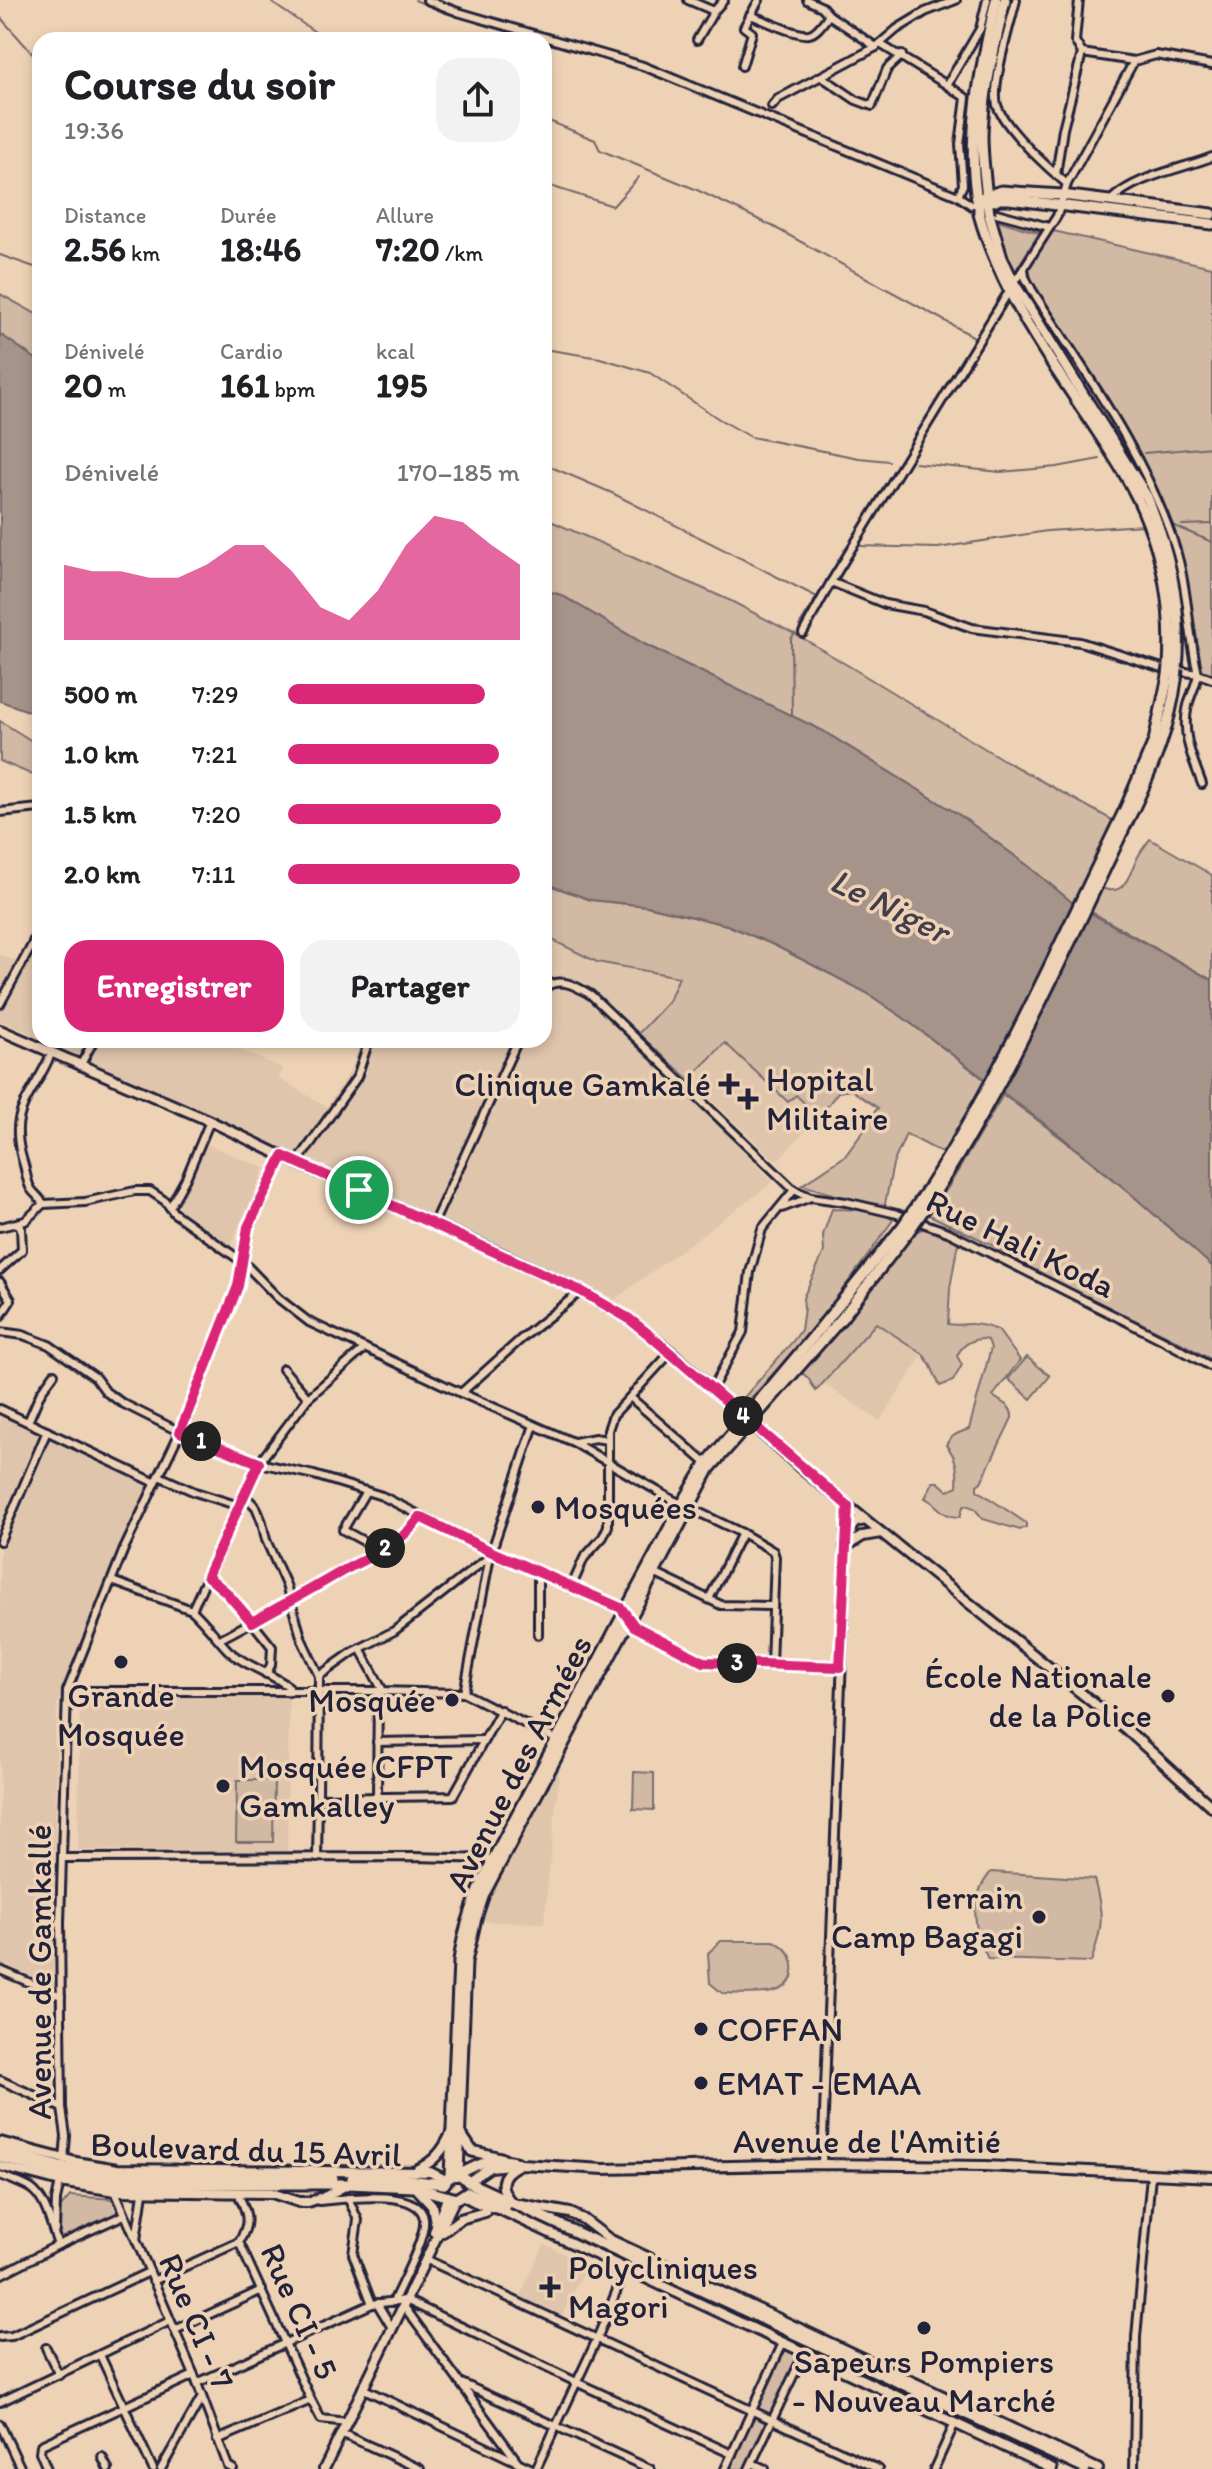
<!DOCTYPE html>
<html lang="fr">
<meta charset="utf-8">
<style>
:root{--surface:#fff;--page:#f2f2f2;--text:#202124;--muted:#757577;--accent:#db2777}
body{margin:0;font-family:Itim,sans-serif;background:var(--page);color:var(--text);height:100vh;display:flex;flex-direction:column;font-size:30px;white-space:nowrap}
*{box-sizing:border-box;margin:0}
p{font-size:26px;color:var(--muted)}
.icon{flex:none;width:44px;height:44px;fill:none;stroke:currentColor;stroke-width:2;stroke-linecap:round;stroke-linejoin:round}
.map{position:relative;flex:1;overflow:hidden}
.details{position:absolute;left:32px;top:32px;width:520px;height:1016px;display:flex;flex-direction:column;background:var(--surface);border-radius:24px;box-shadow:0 4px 12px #0003}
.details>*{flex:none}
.pin{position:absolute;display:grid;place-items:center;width:68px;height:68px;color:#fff;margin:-34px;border:4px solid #fff;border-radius:50%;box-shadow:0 2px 8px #0007}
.km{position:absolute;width:40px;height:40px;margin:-20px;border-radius:50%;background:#222;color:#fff;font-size:22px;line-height:40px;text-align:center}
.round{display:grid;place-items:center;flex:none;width:84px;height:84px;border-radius:24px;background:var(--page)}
.headline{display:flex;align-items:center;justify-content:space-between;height:136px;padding:0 32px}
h1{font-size:44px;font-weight:700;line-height:60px}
.figures{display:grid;grid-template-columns:repeat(3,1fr);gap:12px;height:136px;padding:8px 32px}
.figures div{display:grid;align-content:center}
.figures b{font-size:34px;font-weight:700}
.figures small{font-size:22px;font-weight:400}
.figures p{font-size:22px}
.chart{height:224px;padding:16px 32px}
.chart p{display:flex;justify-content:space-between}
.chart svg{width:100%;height:144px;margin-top:8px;fill:var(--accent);opacity:.7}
.cta{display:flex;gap:16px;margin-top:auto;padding:16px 32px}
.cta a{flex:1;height:92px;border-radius:24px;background:var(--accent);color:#fff;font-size:32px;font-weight:700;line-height:92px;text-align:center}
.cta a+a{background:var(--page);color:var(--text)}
ul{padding:0 32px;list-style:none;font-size:26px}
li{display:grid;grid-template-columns:128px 96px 1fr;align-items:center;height:60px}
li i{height:20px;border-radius:10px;background:var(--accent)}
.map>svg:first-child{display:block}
</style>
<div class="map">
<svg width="1212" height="2469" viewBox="0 0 1212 2469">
<rect width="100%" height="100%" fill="#eed2b5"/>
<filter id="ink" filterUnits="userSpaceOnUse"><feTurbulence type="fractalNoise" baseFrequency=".0125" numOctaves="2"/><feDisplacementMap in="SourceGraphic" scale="16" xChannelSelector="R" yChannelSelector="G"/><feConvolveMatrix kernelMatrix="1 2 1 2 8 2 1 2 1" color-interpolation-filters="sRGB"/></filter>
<g filter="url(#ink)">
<g fill="#dfc5ac">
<path d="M544,936l53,26 82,15 -10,24 -33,36 137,145 -158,117 -571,-259h171l68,28 -4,11 48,28 23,-36 12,-31h182z"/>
<path d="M40,950v88l-38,-17 -2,2v-68l22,8z"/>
<path d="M725,1042l63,60 8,-7 23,22 -40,42 -6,-1 -84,-79z"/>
<path d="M203,1143l62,25 -35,79 -34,-25 -2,3 -17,-12z"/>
<path d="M876,1323l47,31 -43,67 -57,-38z"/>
<path d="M0,1411l154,68 -97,225 -4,282 -53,-24z"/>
<path d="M80,1695l209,1 -2,155 -209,-1z"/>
<path d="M560,1764l-16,159 -66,-2 21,-46z"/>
<path d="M544,2244l43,21 -25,51 -42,-20z"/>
</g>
<g fill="#d1b9a4" stroke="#7a6e70" stroke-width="2">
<path d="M997,220l42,13 -25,40z"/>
<path d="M1049,230l163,37v408l-10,-5 -6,-13c-5,-46 -10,-93 -26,-137 -31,-86 -96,-156 -138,-237l-3,-15z"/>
<path d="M0,294l40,22v46l-40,-28z"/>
<path d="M544,518l187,83 75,39 201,122 107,59 -40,83 -47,-39 -66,-49 -138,-85 -177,-86 -85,-50 -17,-5z"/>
<path d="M0,721l40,25v32l-40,-17z"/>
<path d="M1150,839l62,36v105l-122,-69 9,-24c24,11 29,-8 37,-26 3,-8 9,-15 14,-22z"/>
<path d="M544,883l47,17 56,6 80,19 47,20 93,48 38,26 80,61 -41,74 -38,-20 -13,30 -9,45 -82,-24 43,-29 20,-27 1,-8 12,-13 -27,-18 -13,2 -19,25 -23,-22 -8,7 -63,-59 -36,36 -51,-45 31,-33 10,-24 -82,-15 -53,-26z"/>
<path d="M1003,1095c74,53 143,109 209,171v94l-40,-22 -125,-60 -59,-35 -59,-28 20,-29z"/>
<path d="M832,1209c19,1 45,-1 61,11 -45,65 -93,127 -147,183l-6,-1 54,-62 7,-10 3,-22 -1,-10 21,-46 -1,-17z"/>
<path d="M924,1228c13,3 26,3 34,15l-8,45 -2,36c9,2 13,0 22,0 8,0 20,3 28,6l22,30 -27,36c8,7 20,9 19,22l-31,64 -4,3v5l49,33v4l-6,3 -37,-11 -9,-11 -8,-3 -3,2 -3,10c-21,-1 -22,-14 -35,-19l8,-16h5l10,9 9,-5c1,-16 0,-28 -11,-41 5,-10 12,-12 23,-16l22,-81 -3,-8c-12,-4 -26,4 -31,16l5,9 -9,16 -13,5 -9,-20 -8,-12 -47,-31 -60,68 -8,-13 -7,-6 110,-138z"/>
<path d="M1027,1357l23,19 -19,23 -23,-20z"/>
<path d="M634,1772l20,1v37l-21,-1z"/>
<path d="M237,1780h37l-1,62h-37z"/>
<path d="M991,1872l103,7c10,37 9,47 -3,83l-103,-3c-15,-29 -20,-60 3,-87z"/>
<path d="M721,1941h53c10,5 18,12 19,24 4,37 -48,28 -71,28l-12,-10 -2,-30z"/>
<path d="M70,2196l44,3 5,16 -57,26 -3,-1 1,-32z"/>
<path d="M786,2348l13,6 -28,61 -9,-3 -5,-4z"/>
<path d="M754,2414l14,7 -23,48h-17z"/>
</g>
<g fill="#a69389" stroke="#71666a" stroke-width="2">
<path d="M0,334l40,28v353l-40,-14z"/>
<path d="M544,590l17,5 85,50 177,86 138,85 66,49 47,39 138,76v286l-91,-81 -63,-51 -153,-115 -38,-26 -93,-48 -47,-20 -80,-19 -56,-6 -47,-17z"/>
</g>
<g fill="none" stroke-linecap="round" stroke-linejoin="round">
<g stroke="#71666a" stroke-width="2">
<path d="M415,0l30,13 96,27"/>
<path d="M272,3l55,37"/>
<path d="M0,17l40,45"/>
<path d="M544,41l65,18"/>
<path d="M635,67l116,47"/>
<path d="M544,119l51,21 5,10 95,39 77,37 204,112"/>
<path d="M544,184l69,22 26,-29"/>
<path d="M1008,219l33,13 -24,41"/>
<path d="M0,255l40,14"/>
<path d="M975,340l29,-48"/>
<path d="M544,349l56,9 50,15 69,46 32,18 108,21 30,3"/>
<path d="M1144,453l68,-6"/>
<path d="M915,463l85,9 57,-5 43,-8"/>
<path d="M544,464l68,29 205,104"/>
<path d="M1172,525l40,17"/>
<path d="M1182,525l30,-1"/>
<path d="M858,546l80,2 109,-17 97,-6"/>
<path d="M813,603l158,-256"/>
<path d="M799,626l10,-16"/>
<path d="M792,714l-1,-75 4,-6"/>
</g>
<g stroke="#22223b" stroke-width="12">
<g id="minor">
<path d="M427,0l31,12 185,54 315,130 16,11 75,20"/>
<path d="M688,0l26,11"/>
<path d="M807,0l15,7 7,8 47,32"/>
<path d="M1016,0c-5,22 -25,85 -19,105 7,23 51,63 70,79"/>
<path d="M750,15c15,5 45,21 59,19 8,-1 15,-13 20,-19"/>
<path d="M697,40l17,-29 10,-11"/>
<path d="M880,44l67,41 33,-56 7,-29"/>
<path d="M1082,53l52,8 22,-6 56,10"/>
<path d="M742,66l10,-33 -8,-6 15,-27"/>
<path d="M822,77l34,23 16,6 15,-37 15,-14"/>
<path d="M947,85l19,13 -6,46 3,41 -5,11"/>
<path d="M772,106l6,-7 98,-52 21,-18 28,-17 31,-12"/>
<path d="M1056,175l7,-46 19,-76 -7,-12 4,-41"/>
<path d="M1110,201c25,-25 69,-31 102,-44"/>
<path d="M1024,268l1,9 7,13c52,81 114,165 143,257 13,41 13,85 23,127 -2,13 -9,23 -11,36 -5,27 6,49 15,74"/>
<path d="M1018,277l39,-61 10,-32 67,-123"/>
<path d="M831,582l54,22 39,7 48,17 108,14 82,26 36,6 14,5"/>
<path d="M803,633l28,-51 175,-286"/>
<path d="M0,812l40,-4"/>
<path d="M544,988c16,-12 32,-2 47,7l203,195 17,7 35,5 51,12 51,18 213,107 51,28"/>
<path d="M0,1004l32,-59 8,-21"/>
<path d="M80,1066l14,-26"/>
<path d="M297,1163l60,-86 12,-37"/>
<path d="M43,1204c-3,-7 -8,-9 -12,-15 -4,-6 -5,-17 -7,-24 -18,-56 7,-64 27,-111"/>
<path d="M170,1207l16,-29 24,-57"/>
<path d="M782,1208l29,-11"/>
<path d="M433,1224l85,-184"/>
<path d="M0,1227l25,-6 18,-17 42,-2 50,-11h15l15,10 9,12 70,50 34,35 31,24 152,71 112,49 100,58 69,33 31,18 2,6 -4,107"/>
<path d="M0,1270l22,-20 -1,-22 -4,-5"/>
<path d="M0,1282l11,18 -11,17"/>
<path d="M0,1332l23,3 26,10 46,32 11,15 16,11 58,29 79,31 55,12 68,21 110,56 129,56 13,18 70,36 136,5"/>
<path d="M671,1352l-41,45 78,68"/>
<path d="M283,1369l25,29"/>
<path d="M712,1389l31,-57 7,-60 12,-43 32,-39"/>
<path d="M461,1393l60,-54 60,-48"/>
<path d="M0,1409l156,74"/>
<path d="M28,1422l13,-30 13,-18"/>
<path d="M575,1442l20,-4 12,2"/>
<path d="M159,1476l36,16 44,14"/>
<path d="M366,1491l-23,39 37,20"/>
<path d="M244,1495l12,12 6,15 4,18 20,45 16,55 17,36 -1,122"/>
<path d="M0,1541l47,-110"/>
<path d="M538,1573v62"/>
<path d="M654,1573l67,32 51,1"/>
<path d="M207,1576l19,16 26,30c29,-16 58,-32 87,-49 31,-18 60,-26 81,-56"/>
<path d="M112,1581l80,29"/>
<path d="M571,1588l13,-30 19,-21 5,-11v-96l5,-15 17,-18"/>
<path d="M709,1599l33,-66"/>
<path d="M220,1639l32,-17 20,25 -1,18 -5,9"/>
<path d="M360,1648l23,43"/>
<path d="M319,1676l34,-24 41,-21 95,-74"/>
<path d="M67,1691h311l86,2 93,47"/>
<path d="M289,1692v-5c-16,-13 -48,-23 -62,-38 -12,-13 -22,-27 -35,-39l67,-147 49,-65 57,-50"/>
<path d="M464,1693l26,-137 44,-131"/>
<path d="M377,1742l106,-2"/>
<path d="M377,1797l1,-106"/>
<path d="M62,1858l351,-1 82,2"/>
<path d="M317,1858l1,-60 135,-2 48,-86"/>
<path d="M0,1970l61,26"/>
<path d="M0,2080l62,28"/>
<path d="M64,2160l2,-24 -4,-28 -2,-185 7,-232 57,-142 56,-117 44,-109 17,-46 3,-35 4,-15 35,-71"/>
<path d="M822,2164l26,-658"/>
<path d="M0,2175c10,4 21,8 30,13 17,11 21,39 28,57"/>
<path d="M115,2191l79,184 34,91 5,3"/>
<path d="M240,2198c9,18 9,27 -1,44l72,158 10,19 26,3"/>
<path d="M348,2198l10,22 -5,34 19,50 34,-4 170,82 156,72"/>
<path d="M319,2201c22,-2 101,-14 105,18 3,17 -23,65 -31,83"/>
<path d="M55,2230l1,-30 4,-18"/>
<path d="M136,2240l7,-47"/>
<path d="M425,2259l453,210"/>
<path d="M0,2275l58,-30 66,-30"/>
<path d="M153,2281l86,-39"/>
<path d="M377,2303l15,25"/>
<path d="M403,2305l120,164"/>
<path d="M175,2330l87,-40"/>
<path d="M0,2337l12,-1 137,-64"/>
<path d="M46,2348l13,27"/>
<path d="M100,2355l53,114"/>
<path d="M459,2382l191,87"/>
<path d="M197,2383l175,-79"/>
<path d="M362,2388l170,81"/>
<path d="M0,2402l170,-81"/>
<path d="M0,2424l21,45"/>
<path d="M341,2433l79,36"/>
<path d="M217,2440l94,-40"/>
<path d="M102,2457l6,12"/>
<path d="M752,2463l13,6"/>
<path d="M47,2469l-7,-17 1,-7 153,-70"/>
<path d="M161,2469l41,-72"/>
<path d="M536,2469l61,-130 28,-69"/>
<path d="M725,2469l58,-126"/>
<path d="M749,2469l55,-116"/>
<path d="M934,2469l21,-46"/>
<path d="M1134,2469l2,-132 15,-162"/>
</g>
</g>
<g stroke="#22223b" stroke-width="14">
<g id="major">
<path d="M0,1030l210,91 87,42 209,93 75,35 47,27 43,34 131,117 324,260 86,78"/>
<path d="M846,1533l10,-11 9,-2"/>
<path d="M845,1547l18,-11 18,-3"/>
<path d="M0,2142l76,20 41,7 313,3 16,8"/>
<path d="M0,2166l60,16 55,9 157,2 27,9h9l18,-6 21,-11"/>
<path d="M418,2169c16,-7 26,-19 33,-36"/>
<path d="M458,2175c20,-11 36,-20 59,-13"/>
<path d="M468,2182l22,-15 31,-3 83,5 218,-5 163,2 227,11"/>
<path d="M418,2190l14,15 3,17"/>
<path d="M464,2196l15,8 22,6 551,259"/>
<path d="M511,2202c-12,-14 -12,-27 6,-36"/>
<path d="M520,2204l50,9 13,6 26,20 489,230"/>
<path d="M434,2232l14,-36"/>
<path d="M443,2232l17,-13 25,-7"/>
<path d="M324,2469l131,-270"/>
</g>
</g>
<g stroke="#22223b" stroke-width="15">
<g id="highway">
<path d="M987,198c-2,-20 -5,-41 -5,-62 1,-46 13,-91 23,-136"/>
<path d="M988,205l11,-6h10l203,25"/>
<path d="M978,206l5,-9 18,-6 61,4 150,19"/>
<path d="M978,206c-13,-68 3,-140 18,-206"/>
<path d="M979,214c21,76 68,143 112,208 21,32 44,65 57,101 18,46 24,94 21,143"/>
<path d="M989,214l13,44 13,27 132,212c23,55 36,112 30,172"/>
<path d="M1126,807l28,-66 14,-65"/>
<path d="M1133,810c20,-42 37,-83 43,-130"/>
<path d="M462,2136l10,15 29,7"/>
<path d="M0,2149l60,18 58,10 215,1"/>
<path d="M0,2157l55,16 57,11h236l66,3 42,12 11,-7"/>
<path d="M458,2175l8,-213 10,-44 8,-24 226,-426 132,-150 67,-87"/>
<path d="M450,2176l9,-215c5,-37 18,-68 34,-102l189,-355 24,-40 107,-127 89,-110"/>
<path d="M352,2178l46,1 46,5"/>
<path d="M444,2184l6,-8 11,-1 7,7 617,287"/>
<path d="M467,2192l38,14"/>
</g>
</g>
<use href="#minor" stroke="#eed2b5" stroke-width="6"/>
<use href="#major" stroke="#eed2b5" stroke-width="8"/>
<use href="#highway" stroke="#eed2b5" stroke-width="9"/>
<g stroke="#22223b" stroke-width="15" stroke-linecap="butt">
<g id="highway-bridge">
<path d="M988,206l1,8"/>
<path d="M979,207v7"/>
<path d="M1168,676l1,-10"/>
<path d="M1176,680l1,-11"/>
<path d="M902,1227c90,-127 155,-280 224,-420"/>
<path d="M909,1231c92,-130 155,-279 224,-421"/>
</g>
</g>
<use href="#highway-bridge" stroke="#eed2b5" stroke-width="9"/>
</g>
</g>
<g fill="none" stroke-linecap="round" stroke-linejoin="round" filter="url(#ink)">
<g stroke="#fff" stroke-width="16">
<path id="route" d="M283,1156l298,135 47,27 19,15 201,173 -8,161 -136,-5 -70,-36 -13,-18 -129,-56 -72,-35c-21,30 -49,38 -81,56 -29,17 -58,33 -87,49l-26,-30 -19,-16 52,-113 -79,-31 58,-146 10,-59z"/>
</g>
<use href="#route" stroke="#db2777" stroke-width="10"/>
</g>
<g fill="#22223b" stroke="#eed2b5" stroke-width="3">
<path d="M725 1072h8v8h8v8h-8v8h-8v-8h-8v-8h8z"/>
<path d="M744 1087h8v8h8v8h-8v8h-8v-8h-8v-8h8z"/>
<circle cx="538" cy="1507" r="8"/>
<circle cx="121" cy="1662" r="8"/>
<circle cx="1168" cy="1696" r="8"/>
<circle cx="452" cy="1700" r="8"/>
<circle cx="223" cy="1786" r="8"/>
<circle cx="1039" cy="1917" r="8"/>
<circle cx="701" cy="2029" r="8"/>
<circle cx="701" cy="2083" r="8"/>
<path d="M546 2275h8v8h8v8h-8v8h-8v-8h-8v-8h8z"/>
<circle cx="924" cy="2328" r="8"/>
</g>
<g text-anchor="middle" stroke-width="7" stroke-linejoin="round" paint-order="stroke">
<g font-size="34" fill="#22223b" stroke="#eed2b5" text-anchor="start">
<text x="766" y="1091">Hopital<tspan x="766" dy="39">Militaire</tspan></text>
<text x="711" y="1096" text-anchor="end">Clinique Gamkalé</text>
<text x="554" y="1519">Mosquées</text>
<text x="1152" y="1688" text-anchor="end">École Nationale<tspan x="1152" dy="39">de la Police</tspan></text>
<text x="121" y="1707" text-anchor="middle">Grande<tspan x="121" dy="39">Mosquée</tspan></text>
<text x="436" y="1712" text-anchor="end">Mosquée</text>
<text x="239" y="1778">Mosquée CFPT<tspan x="239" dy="39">Gamkalley</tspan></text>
<text x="1023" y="1909" text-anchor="end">Terrain<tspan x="1023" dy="39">Camp Bagagi</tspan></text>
<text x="717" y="2041">COFFAN</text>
<text x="717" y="2095">EMAT - EMAA</text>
<text x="568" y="2279">Polycliniques<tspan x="568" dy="39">Magori</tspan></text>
<text x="924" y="2373" text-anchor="middle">Sapeurs Pompiers<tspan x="924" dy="39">- Nouveau Marché</tspan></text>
</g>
<g font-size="34" fill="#22223b" stroke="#eed2b5">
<text transform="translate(1021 1243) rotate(26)" y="12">Rue Hali Koda</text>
<text transform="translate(518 1763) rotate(-63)" y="12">Avenue des Armées</text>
<text transform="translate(39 1972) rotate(-90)" y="12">Avenue de Gamkallé</text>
<text x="867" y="2153">Avenue de l'Amitié</text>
<text transform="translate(246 2149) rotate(2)" y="12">Boulevard du 15 Avril</text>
<text transform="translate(300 2311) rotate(66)" y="12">Rue CI - 5</text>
<text transform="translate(197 2321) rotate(67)" y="12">Rue CI - 7</text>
</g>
<g font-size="36" font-style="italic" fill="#433e4e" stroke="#eed2b5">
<text transform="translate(890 905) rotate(26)" y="13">Le Niger</text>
</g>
</g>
</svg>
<div class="pin" style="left:359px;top:1190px;background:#1e9e55"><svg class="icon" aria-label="arrive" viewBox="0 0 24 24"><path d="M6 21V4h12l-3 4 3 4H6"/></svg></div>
<b class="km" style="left:201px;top:1441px">1</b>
<b class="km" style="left:385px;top:1548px">2</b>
<b class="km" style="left:737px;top:1663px">3</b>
<b class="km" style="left:743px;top:1416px">4</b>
<section class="details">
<div class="headline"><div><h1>Course du soir</h1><p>19:36</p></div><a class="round"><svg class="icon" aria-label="share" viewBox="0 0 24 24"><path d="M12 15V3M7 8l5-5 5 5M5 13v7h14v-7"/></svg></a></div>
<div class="figures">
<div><p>Distance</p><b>2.56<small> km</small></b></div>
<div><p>Durée</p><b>18:46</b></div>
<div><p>Allure</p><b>7:20<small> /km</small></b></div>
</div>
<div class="figures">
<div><p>Dénivelé</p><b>20<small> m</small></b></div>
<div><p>Cardio</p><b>161<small> bpm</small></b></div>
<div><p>kcal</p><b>195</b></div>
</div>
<div class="chart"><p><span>Dénivelé</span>170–185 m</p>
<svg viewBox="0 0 160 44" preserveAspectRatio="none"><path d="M0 44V21L10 23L20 23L30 25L40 25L50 21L60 15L70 15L80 23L90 34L100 38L110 29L120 15L130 6L140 8L150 15L160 21V44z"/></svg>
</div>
<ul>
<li><b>500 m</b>7:29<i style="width:85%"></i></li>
<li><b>1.0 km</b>7:21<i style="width:91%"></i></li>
<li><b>1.5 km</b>7:20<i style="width:92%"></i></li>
<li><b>2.0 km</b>7:11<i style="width:100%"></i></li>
</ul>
<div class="cta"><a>Enregistrer</a><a>Partager</a></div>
</section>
</div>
